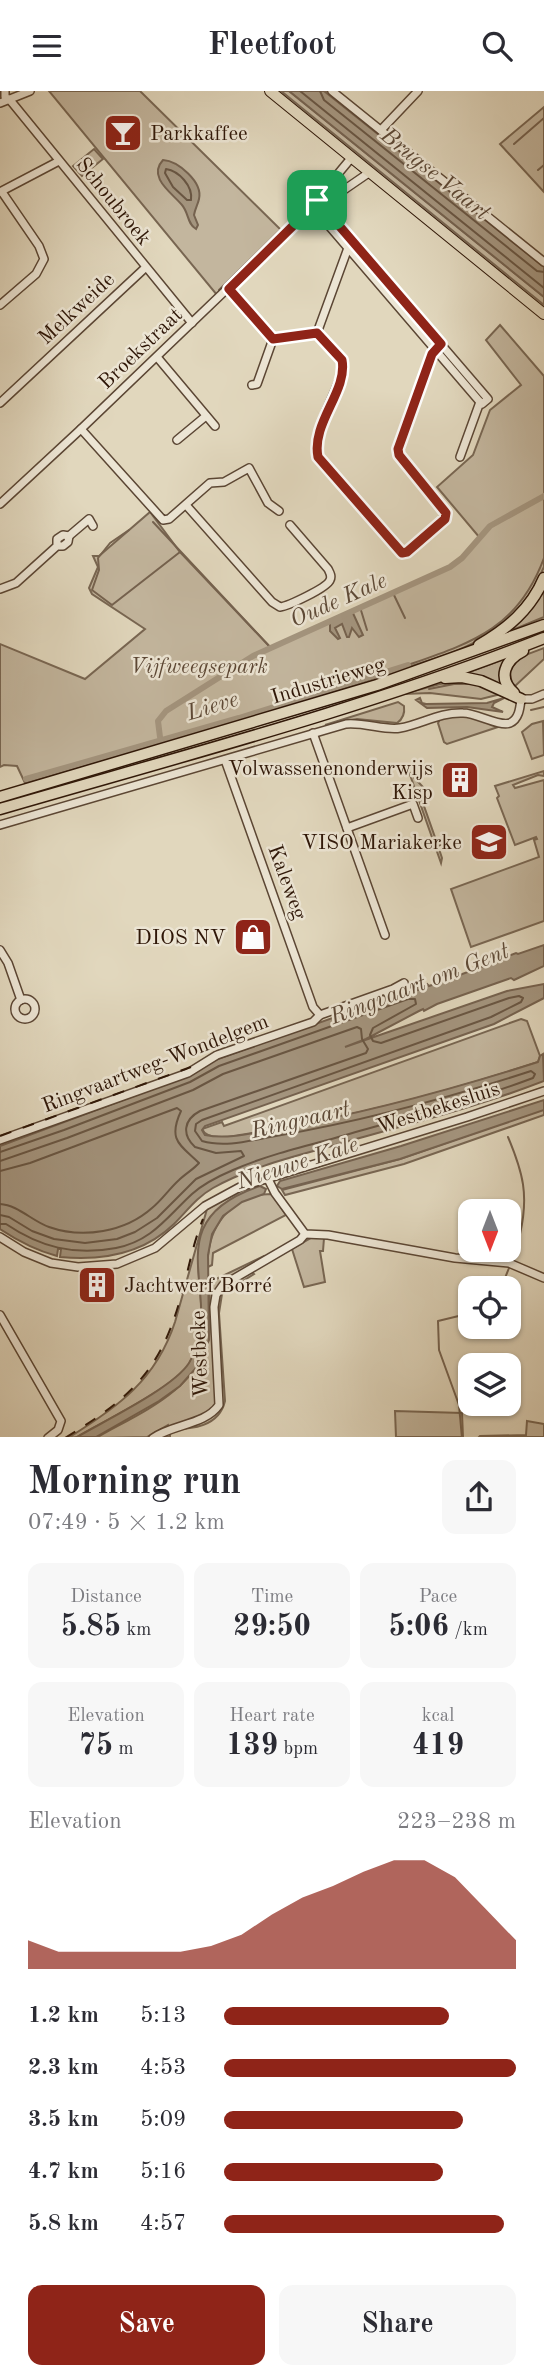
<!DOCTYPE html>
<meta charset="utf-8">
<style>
:root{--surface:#fff;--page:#f7f7f7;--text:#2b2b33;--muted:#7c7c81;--accent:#8f2418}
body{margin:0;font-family:"Old Standard TT",serif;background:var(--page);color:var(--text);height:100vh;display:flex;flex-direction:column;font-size:26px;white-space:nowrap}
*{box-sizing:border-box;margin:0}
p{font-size:23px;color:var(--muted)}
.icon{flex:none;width:38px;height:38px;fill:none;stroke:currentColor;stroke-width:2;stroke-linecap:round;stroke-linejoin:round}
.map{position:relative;height:1346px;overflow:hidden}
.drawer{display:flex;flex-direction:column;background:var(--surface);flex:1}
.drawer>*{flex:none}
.needle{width:46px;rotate:180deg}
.controls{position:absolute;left:458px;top:1108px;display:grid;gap:14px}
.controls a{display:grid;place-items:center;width:63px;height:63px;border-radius:14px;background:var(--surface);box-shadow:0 2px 5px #0004;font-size:35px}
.pin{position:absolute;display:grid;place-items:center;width:60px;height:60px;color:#fff;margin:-30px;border-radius:14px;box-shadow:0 4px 10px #0006}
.round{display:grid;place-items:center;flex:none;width:74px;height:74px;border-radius:14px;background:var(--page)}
.summary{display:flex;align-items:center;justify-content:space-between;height:119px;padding:0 28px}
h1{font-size:38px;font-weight:700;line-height:52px}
.stats{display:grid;grid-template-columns:repeat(3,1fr);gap:10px;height:119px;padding:7px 28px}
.stats div{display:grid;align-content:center;border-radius:14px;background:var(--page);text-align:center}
.stats b{font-size:30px;font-weight:700}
.stats small{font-size:19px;font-weight:400}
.stats p{font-size:19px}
.chart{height:196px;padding:14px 28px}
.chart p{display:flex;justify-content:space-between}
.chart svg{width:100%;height:126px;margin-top:7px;fill:var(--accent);opacity:.7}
.primary-button{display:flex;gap:14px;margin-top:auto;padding:14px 28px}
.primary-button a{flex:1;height:80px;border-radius:14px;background:var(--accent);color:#fff;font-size:28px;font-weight:700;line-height:80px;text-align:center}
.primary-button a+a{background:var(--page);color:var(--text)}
ul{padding:0 28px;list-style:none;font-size:23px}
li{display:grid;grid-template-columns:112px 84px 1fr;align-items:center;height:52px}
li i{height:18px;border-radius:9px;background:var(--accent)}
header{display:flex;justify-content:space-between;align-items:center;height:91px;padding:0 28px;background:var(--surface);font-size:32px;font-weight:700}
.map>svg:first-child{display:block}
</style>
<header><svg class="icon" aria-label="menu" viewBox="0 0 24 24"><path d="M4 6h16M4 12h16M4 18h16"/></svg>Fleetfoot<svg class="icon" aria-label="search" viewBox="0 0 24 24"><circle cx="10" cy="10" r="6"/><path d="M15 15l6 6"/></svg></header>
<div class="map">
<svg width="544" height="1347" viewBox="0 0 544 1347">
<rect width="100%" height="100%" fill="#e1d7bd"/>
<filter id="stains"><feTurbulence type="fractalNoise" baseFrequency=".00286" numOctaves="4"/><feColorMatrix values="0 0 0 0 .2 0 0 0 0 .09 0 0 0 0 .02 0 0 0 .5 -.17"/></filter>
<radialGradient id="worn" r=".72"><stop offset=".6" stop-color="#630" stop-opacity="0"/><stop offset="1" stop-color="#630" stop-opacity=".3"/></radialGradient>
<g fill="#c3b69e" stroke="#786652" stroke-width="2">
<path d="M49,0h91l141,139 -64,65z"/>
<path d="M281,0h8l255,206v8z"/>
<path d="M324,0h5l215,174v3z"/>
<path d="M544,16v85l-44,-48z"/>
<path d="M94,58l9,10 -21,17 -9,-10z"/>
<path d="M500,234l44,51v191c-19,46 -50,69 -95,87l-209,67 -215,62 -8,-17 -13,-1 -4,2v-123l85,35 60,-50 -53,-35 -3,-6 9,-21 -5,-11h6l51,-44 30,40 91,96 179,-81 12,-9 18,-20 -43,-51 36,-32 17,-45 31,-25 -35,-45z"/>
<path d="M544,493v33l-29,12 -6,-2z"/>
<path d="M544,557v11l-30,28 -3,-4 -1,-13 10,-13z"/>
<path d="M507,567l-5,27 -41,-10z"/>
<path d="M461,590l17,3 23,10 -20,5 -51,-6 -27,1 37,-10z"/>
<path d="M398,611l6,4c1,8 -1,13 -7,17l-40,-4 -32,6z"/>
<path d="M455,624l25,3 18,9 -51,17 -3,-2 -6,-19 2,-4z"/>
<path d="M543,630l1,34 -12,4 -10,-27 10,-8z"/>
<path d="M544,680v5l-6,-1 -25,10 2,3 29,-8v141l-73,26 -20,-58 88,-32 -5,-17 3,-1 -1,-2 -21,8 -18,-47 2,-2 -4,-10z"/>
<path d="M409,681l14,15 -5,2 18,51 5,-1 1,5 -4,2 4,12 -1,5z"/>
<path d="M521,928l6,2 13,35 -2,6c-83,27 -168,51 -255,65 -20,4 -43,11 -64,10 -7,0 -14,-1 -17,-8l20,-7 2,4z"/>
<path d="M544,1018v6l-140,49 -119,31 -3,-5 118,-31z"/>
<path d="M259,1093l1,2c-110,41 -31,113 -71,178 -16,24 -85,57 -112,73l-9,1c50,-31 88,-58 107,-116l32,-113 44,-24z"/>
<path d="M272,1103l14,21 -73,38 -1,12 -4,2c-2,-39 23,-73 64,-73z"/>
<path d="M311,1147h13l-1,13h-3l5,31 -21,5 -12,-38z"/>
<path d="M264,1165l2,3 -16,11 4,4 -32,20 -3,19 6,88c-6,26 -33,28 -55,29v7h-14l13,-7 -1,-5 -21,12 -51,1c43,-25 102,-47 113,-102 3,-17 -1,-36 1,-54z"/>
<path d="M395,1320l67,2 1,24h-67z"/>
<path d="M527,1330l17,3v13h-65l1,-1 46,-1z"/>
</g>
<g fill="#a4957f" stroke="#75624f" stroke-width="2">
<path d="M289,0h35l220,176v30z"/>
<path d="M163,69c15,1 40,22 36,39 -1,5 -4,10 -5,16l4,10 -2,4c-9,-5 -7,-16 -14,-24 -10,-12 -35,-28 -19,-45z"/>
<path d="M352,520l11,24 -4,2 -7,-9 -3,9h-2l-5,-13 -7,4 5,10 -2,1 -8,-8v-10z"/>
<path d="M420,607l2,5 4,1 61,-1 17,-5 -10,5 -2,4 11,5 -36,-5 -40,1 -11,-8z"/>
<path d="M544,854v21l-30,14 -3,-2 -74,26 -13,7 -1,-2 -4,2 -53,28 -21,8 162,-56 37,-7v14l-50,26 -289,102 -3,4 3,5c24,5 50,-3 74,-7 88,-15 174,-39 259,-66l2,-6 3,-2 1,27c-67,26 -136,43 -205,63 -42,12 -87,22 -126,44 -16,9 -26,23 -39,36 -31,30 -72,37 -114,33l1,-8h-3l-1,7c-22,-6 -39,-15 -57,-27v-83l187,-70 28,-16 193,-69 10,-1 -1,-2 10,-4 2,2 75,-27 2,-2 10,-4 2,1z"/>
<path d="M544,1009v10l-144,49 -118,30 -5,-3 3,-5 121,-35z"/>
<path d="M260,1095l6,3 -2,5 -22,8 -19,14 -11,18 -4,21 1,85 -13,28 -16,18 -21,15 -63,36h-19c27,-16 96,-49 112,-74 40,-64 -40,-140 71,-177z"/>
</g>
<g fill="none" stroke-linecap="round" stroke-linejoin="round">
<g stroke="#695643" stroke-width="2">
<path d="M300,0l244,197"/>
<path d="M320,0l4,9 213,171 7,1"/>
<path d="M166,78c13,2 27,17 25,31h-4l-14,-13 -8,-14z"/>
<path d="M0,1061l64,-22 126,-48 29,-16 189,-67h7l1,5 -43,24 -3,7 3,6 8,2 128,-45 10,-2 4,2 -2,4 -30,15 -289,103 -6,4 -1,7 7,10c24,7 50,-1 74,-5 87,-15 172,-38 255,-65l4,3 -2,4c-64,24 -132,41 -198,60 -34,9 -70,18 -102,32 -14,6 -29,13 -41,24 -25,23 -40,47 -76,54 -42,8 -76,-1 -110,-24h-6"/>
<path d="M0,1070l67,-23 126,-48 30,-16 134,-47 4,2 1,10 6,10 -2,4 -166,58c-17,9 -18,24 -5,36l21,6 25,-2 3,5 -48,23 -39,39 -22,14 -18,7 -32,4 -31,-4 -22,-8 -23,-14 -9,-2"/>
<path d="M0,1080l30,-8 147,-55 4,3c-14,30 0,34 18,52 -5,6 -14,11 -20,17 -10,9 -17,20 -27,28 -27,24 -69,31 -103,19 -17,-6 -31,-22 -49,-23"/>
</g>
<g stroke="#75624f" stroke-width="2">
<path d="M514,53l30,-26"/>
<path d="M538,79l6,-5"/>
<path d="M219,199l60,-59"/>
<path d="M153,431l118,126"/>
<path d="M129,439l-19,13 -12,15 1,12 -7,20 20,15 68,-53"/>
<path d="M393,502l12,25"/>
<path d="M360,516l7,23"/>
<path d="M408,574c66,-23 110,-37 136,-107"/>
<path d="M429,598l25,-5h15"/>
<path d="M531,619l13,-3"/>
<path d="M508,1046c15,36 21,58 12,97 -1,9 -3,19 -7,27"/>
<path d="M501,1197l8,-20"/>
<path d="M462,1347l-3,-33 -20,-55 -1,-29 33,-8"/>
</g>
<g stroke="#a4957f" stroke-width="6">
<path d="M160,646l-2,-16 8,-10 87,-55 197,-89 12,-9 28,-32 54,-30"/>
<path d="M26,688l213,-61 169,-53"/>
</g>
<g stroke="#5b4634" stroke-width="10">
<g id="minor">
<path d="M5,0v6l5,3 182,223"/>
<path d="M332,0l212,171"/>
<path d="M0,12l30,-12"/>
<path d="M381,39l37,-39"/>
<path d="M0,101l59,-31"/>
<path d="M317,109l171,199 -6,5 -2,-2"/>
<path d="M312,115l168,196"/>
<path d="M319,116l51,-35"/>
<path d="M355,151l-7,6 -31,85 25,27 1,8c-6,29 -38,67 -21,96l80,89 5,-1 38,-33 1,-6 -47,-58 -1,-6 34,-95 9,-10"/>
<path d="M229,198l44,50 -16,45 -5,1"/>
<path d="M0,214l36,-31 8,-15 -5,-13 -37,-54"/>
<path d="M273,248l44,-6"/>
<path d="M157,266l58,69"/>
<path d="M0,312l145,-135"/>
<path d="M81,338l82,91 6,-1 41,-36 14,-1 25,-14 19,35 11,8"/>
<path d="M177,349l29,-24"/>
<path d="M460,366l20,-55"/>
<path d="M0,413l81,-75 222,-213 49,-59"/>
<path d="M186,414l86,97 8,5c8,-1 47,-19 50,-27 2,-4 0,-7 -2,-11l-38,-44"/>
<path d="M69,445l20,-17 4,7"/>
<path d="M0,498l16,-6 41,-37h6l5,-4 1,-6 -6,-1 -6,4v7"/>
<path d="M313,642l72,202"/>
<path d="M225,669l88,247 7,8"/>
<path d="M0,734l346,-101c18,-2 40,7 54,4 22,-4 40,-16 63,-15 14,0 36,14 47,10 9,-4 10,-15 11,-24h11l12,-5"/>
<path d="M347,737l66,-24 5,14"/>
<path d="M0,859l8,13 13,37"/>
<circle cx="25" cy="918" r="10"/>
<path d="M0,1049l188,-67 29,-18 96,-33 7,-7 73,-26 11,-6"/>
<path d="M267,1086l8,16 30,41 23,1 127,23 54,5 35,15"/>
<path d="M0,1146l24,15 27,11 27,4 39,-3 38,-16 50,-42 35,-19 227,-70 77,-26"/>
<path d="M0,1224l61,106 -3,9 -10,8"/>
<path d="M153,1347c20,-14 52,-13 66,-33l-5,-98 2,-12 7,-10 77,-45 5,-6"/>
</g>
</g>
<g stroke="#2e1607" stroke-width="12">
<path id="major" d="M270,0l274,223"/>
</g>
<g stroke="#2e1607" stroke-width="13">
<g id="highway">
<path d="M479,554c28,-16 52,-36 65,-67"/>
<path d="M445,587l17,-1 19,4 40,18"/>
<path d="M514,602c-17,-15 -9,-33 9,-42"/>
<path d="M0,706l377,-112 167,-60"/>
<path d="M0,718c182,-53 367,-101 544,-171"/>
</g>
</g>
<use href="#minor" stroke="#ece5d4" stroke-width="7"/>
<use href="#major" stroke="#e1d7bd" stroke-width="10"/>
<use href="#highway" stroke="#e1d7bd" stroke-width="10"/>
<g stroke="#2e1607" stroke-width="2" stroke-dasharray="12 12" stroke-linecap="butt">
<path d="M0,1045l191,-69"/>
<path d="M65,1347c67,-41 97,-68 117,-146 7,-24 11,-49 21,-73"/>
</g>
</g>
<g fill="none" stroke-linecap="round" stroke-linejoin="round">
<g stroke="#fff" stroke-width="14">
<path id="route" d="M317,109l124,144 -9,10 -34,95 1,6 47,58 -1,6 -38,33 -5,1 -84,-96c-7,-34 30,-66 24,-97l-25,-27 -44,6 -44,-50 74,-73z"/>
</g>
<use href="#route" stroke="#8f2418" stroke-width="9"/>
</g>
<defs>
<g id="bar-square" transform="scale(2.0125)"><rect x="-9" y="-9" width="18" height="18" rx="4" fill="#8f2418" stroke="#ece5d4"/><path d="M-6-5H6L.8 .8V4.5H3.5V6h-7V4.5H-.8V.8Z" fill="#fff"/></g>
<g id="building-square" transform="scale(2.0125)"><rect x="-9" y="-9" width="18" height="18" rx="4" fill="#8f2418" stroke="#ece5d4"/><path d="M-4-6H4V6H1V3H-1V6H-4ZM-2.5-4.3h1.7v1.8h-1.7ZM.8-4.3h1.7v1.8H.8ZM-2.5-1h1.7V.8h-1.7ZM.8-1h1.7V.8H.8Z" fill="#fff"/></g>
<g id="school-square" transform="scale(2.0125)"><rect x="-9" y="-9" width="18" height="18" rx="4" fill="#8f2418" stroke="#ece5d4"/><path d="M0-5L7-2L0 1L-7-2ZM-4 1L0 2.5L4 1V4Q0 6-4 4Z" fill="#fff"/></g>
<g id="shop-square" transform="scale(2.0125)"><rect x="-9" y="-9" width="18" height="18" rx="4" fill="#8f2418" stroke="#ece5d4"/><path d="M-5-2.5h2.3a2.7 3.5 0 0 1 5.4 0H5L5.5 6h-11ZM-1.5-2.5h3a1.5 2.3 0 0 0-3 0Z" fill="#fff"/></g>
</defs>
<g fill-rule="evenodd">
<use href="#bar-square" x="123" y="42"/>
<use href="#building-square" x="460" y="689"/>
<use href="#school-square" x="489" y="751"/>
<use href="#shop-square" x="253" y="846"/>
<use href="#building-square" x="97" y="1194"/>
</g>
<g text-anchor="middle" stroke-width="5" stroke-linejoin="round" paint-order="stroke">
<g font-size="21" fill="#2e1607" stroke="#ece5d4" text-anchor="end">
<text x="150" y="49" text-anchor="start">Parkkaffee</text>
<text x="433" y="684">Volwassenenonderwijs<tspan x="433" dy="24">Kisp</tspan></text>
<text x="462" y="758">VISO Mariakerke</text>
<text x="226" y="853">DIOS NV</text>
<text x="124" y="1201" text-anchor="start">Jachtwerf Borré</text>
</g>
<g font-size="21" fill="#2e1607" stroke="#ece5d4">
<text transform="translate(114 110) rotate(51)" y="7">Schoubroek</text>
<text transform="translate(76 217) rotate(-43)" y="7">Melkweide</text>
<text transform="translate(140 257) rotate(-44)" y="7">Broekstraat</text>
<text transform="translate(328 589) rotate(-17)" y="7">Industrieweg</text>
<text transform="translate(288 791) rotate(70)" y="7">Kaleweg</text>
<text transform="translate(155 972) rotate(-21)" y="7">Ringvaartweg-Wondelgem</text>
<text transform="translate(438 1016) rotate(-18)" y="7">Westbekesluis</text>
<text transform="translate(199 1263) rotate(-92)" y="7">Westbeke</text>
</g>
<g font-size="21" font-style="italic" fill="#5b4634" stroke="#ece5d4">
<text x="199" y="582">Vijfweegsepark</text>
</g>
<g font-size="23" font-style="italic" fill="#5d4937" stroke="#ece5d4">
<text transform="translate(436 82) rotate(39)" y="8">Brugse Vaart</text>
<text transform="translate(338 508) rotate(-24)" y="8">Oude Kale</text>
<text transform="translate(212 614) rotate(-17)" y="8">Lieve</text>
<text transform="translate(419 892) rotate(-21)" y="8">Ringvaart om Gent</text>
<text transform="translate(300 1028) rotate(-13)" y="8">Ringvaart</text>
<text transform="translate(297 1071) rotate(-18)" y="8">Nieuwe Kale</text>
</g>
</g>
<rect width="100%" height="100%" filter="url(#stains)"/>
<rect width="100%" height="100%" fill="url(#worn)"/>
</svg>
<div class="controls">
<a><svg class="needle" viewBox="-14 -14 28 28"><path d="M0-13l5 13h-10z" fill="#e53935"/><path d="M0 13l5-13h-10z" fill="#7c7c81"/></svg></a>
<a><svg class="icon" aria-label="locate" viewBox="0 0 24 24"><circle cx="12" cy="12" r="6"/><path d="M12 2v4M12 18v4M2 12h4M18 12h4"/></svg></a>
<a><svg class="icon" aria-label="layers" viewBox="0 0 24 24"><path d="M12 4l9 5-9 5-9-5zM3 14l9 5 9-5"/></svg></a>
</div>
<div class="pin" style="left:317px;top:109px;background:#1e9e55"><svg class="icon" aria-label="arrive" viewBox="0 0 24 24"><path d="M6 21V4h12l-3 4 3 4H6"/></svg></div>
</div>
<section class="drawer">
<div class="summary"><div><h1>Morning run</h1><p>07:49 · 5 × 1.2 km</p></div><a class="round"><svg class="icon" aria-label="share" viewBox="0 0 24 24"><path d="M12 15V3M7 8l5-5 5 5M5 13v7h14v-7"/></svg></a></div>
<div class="stats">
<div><p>Distance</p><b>5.85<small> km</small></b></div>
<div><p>Time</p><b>29:50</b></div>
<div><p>Pace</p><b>5:06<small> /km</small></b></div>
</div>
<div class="stats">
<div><p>Elevation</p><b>75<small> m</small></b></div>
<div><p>Heart rate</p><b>139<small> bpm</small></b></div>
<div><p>kcal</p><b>419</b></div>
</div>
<div class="chart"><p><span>Elevation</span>223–238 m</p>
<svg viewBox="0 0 160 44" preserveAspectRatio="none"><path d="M0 44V34L10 38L20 38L30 38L40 38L50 38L60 36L70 32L80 25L90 19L100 15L110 10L120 6L130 6L140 12L150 23L160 34V44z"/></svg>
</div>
<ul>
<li><b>1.2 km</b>5:13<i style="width:77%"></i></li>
<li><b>2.3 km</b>4:53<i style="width:100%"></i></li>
<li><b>3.5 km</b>5:09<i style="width:82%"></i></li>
<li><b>4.7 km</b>5:16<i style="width:75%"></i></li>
<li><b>5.8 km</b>4:57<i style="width:96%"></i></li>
</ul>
<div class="primary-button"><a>Save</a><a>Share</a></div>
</section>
